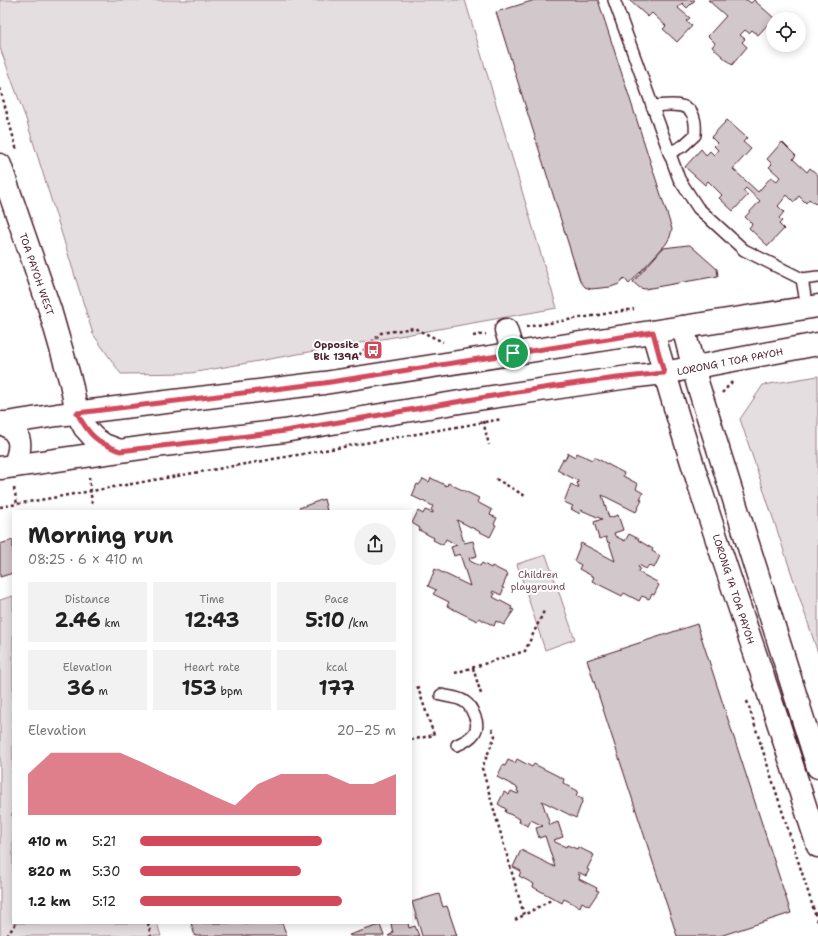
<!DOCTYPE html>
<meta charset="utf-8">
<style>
:root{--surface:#fff;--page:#f2f2f2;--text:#222;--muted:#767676;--accent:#d1495b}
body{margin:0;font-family:"Shantell Sans",sans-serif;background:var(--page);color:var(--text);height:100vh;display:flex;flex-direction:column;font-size:15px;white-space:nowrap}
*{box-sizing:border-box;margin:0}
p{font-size:13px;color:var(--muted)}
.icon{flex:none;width:22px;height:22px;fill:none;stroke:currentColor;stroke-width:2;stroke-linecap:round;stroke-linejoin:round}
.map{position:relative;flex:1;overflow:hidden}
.panel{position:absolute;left:12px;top:510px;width:400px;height:414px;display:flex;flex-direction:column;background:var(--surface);border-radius:0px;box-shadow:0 2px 10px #0003}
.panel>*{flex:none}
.tools{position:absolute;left:766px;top:12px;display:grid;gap:8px}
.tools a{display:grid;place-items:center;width:40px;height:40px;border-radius:50%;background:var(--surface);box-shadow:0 2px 10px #0003;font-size:20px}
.pin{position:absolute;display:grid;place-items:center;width:34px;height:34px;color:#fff;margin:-17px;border:2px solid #fff;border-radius:50%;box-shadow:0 1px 4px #0007}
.round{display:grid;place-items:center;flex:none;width:42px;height:42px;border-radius:21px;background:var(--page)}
.headline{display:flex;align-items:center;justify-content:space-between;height:68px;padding:0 16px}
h1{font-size:22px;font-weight:700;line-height:30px}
.figures{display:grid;grid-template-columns:repeat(3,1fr);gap:6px;height:68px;padding:4px 16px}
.figures div{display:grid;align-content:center;border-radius:0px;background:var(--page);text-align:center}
.figures b{font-size:20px;font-weight:700}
.figures small{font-size:11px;font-weight:400}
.figures p{font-size:11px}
.chart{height:112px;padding:8px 16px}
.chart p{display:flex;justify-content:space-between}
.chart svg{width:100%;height:72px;margin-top:4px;fill:var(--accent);opacity:.7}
ul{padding:0 16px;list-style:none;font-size:13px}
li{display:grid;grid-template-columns:64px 48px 1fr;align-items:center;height:30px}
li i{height:10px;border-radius:5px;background:var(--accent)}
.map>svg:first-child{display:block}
</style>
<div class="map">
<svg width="818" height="936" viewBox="0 0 818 936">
<rect width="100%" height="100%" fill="#fff"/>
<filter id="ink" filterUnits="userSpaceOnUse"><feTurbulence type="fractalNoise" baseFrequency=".025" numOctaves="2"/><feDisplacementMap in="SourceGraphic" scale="8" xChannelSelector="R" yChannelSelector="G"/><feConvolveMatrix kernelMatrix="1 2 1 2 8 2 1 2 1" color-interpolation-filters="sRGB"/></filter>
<g filter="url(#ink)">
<g fill="#e5dee0" stroke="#987e86">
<path d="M0,0h465l92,308 -366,65 -70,1 -28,-40 -67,-215 -26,-71z"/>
<path d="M818,376v277l-78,-234 23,-34z"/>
<path d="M546,555l29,84 -30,11 -28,-86z"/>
<path d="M13,596v327h144l4,13h-161v-336z"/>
</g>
<g fill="#d2c7cb" stroke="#4a1f2b">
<path d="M535,0h63l74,229 -2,8 -4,7 -37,40 -5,-6 -5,6 -8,3 -20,2 -6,-2 -5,-6 -84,-269z"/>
<path d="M629,0h66l-8,8 -5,-5 -4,5 12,10 -4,3 6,5 -15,16 -14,-13 3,-3 -14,-13 -4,4z"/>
<path d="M708,0h39l4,3 3,-3 20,18 -16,17 -6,-5 -3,3 -4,-3 -5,5 5,4 -3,3 5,5 -15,18 -20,-18 3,-4 -7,-7 18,-20z"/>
<path d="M727,120l20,18 -4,4 8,7 -18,20 25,23 13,-15 6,4 3,-4 -11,-10 3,-3 -5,-5 15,-17 14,14 -3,3 14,13 3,-4 8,7v26l-3,3 -6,-5 -3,4 -7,-7 -5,6 -7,-7 -9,11 6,6 -5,6 3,3 -3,3 5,5 -16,17 -19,-18 3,-4 -7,-7 15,-16 -14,-13 -3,3 5,4 -15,16 -14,-13 3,-3 -14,-14 -3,4 -20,-18 16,-18 5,6 4,-4 4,4 4,-5 -4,-4 3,-3 -6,-6z"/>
<path d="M688,245h2l27,24 1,7 -73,13 -5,-1 -7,-6 30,-34z"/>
<path d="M568,453l7,4 2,-4 15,7 2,-3 30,16 -1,3 15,8 -2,5 7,4 -3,6 2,1 -6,12 -34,-17 7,23 9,-3 5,15 -9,3 1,3 10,5 4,-7 10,5 -1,1 15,9 -1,2 8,5 -6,12 -5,-3 -3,4 -7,-4 -1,2 2,1 -2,4 19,10 -1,1 3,2 -5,10 -2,-1 -3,5 -7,-3 -3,5 -15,-8 -2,3 -30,-15 2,-4 -15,-8 2,-4 -7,-4 7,-18 34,18 -6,-19 -1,1 -2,-6 -7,2 -5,-17 8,-3 -21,-9 -1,4 -9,-5 2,-3 -9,-4 7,-18 7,4 1,-2 -2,-2 1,-3 -21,-11 6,-11 2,1z"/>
<path d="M431,478l16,8 1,-3 31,15 -2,4 15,8 -2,5 7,3 -3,6 2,1 -6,12 -33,-17 7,23 9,-2 4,15 -8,2 1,3 10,5 2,-3 9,5 1,-2 16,8 -6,14h2l-3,7 -8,-4 -1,2 3,1 -2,3 19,10 -1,2 3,1 -10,15 -8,-4 -2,5 -15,-8 -2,3 -30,-15 2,-4 -16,-8 3,-4 -8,-4 7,-17 35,17 -10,-32 -6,2 -3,-9 6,-2 -11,-6 -3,6 -10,-5 1,-2 -15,-8 1,-2 -8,-5 6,-12 5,3 2,-4 8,3v-2l-2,-1 2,-4 -21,-10 5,-12 2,1 4,-6 6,3z"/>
<path d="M324,499l3,12h-27l-1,-3z"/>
<path d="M13,540v33l-13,4v-33z"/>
<path d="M697,624l94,289 -71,23h-43l-90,-276z"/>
<path d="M517,759l15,8 2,-3 30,15 -1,4 15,8 -2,5 7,3 -7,19 -34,-17 8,24 8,-3 5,15 -9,3 1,2 11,5 1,-2 10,4 1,-2 16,8 -7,14 2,1 -3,6 -8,-4v2l2,1 -1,4 18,9 -1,2 3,1 -10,15 -7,-4 -2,5 -16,-8 -2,4 -29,-16 1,-3 -15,-8 2,-5 -8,-4 8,-17 34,17 -10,-31 -6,2 -3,-10 7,-2 -12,-6 -3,6 -9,-4 1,-3 -15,-7 1,-3 -8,-5 6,-12 5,3 2,-4 7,3 1,-2 -2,-1 1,-3 -21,-11 6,-12 2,1 3,-6 7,3z"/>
<path d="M439,894l4,13 4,-1 10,30h-35l-10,-34z"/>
<path d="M191,923h91l5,13h-92z"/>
<path d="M394,923h14l1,5 6,-2 4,10h-31l5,-3 -2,-9z"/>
<path d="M380,925l4,11h-34l-1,-1z"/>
</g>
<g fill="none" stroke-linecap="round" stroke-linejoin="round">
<g stroke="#4a1f2b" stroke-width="14">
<g id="lane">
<path d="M614,0l65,179 19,29 46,42 58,29 16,-2"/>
<path d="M652,106c27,-2 46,-5 43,29l-12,11 -14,7"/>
<path d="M802,279l5,29"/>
<path d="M441,695c7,2 18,2 24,7 5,3 7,8 9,13 8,16 -3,24 -17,30"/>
</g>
</g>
<g stroke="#4a1f2b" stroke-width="25">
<g id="street">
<path d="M0,165l50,145 21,73 6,30 8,15 9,10 10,7 16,6"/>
<path d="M683,327l15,58 120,382"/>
<path d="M506,330l7,23"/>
<path d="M653,332c32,114 70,227 108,339 20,58 38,117 57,175"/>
</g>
</g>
<g stroke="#4a1f2b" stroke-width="25">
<g id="secondary">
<path d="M3,423c20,11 19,24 11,43"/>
<path d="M0,424l57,-9 267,-32 494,-77"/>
<path d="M0,468l155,-22 129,-15 194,-32 151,-22 35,-4 154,-29"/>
</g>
</g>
<g stroke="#4a1f2b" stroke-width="2.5" stroke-dasharray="3 3" stroke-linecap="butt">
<path d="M0,88l17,63"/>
<path d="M526,327l108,-18"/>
<path d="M473,336l13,-2"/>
<path d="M359,355l22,-22 33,-5 29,14"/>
<path d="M722,393l10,-11"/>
<path d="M483,421l6,24"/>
<path d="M89,477l3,27"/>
<path d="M496,479l31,18"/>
<path d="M14,488l3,16"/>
<path d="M0,507l502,-88"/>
<path d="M473,668l8,26"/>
<path d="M455,673l70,-22 20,-42"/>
<path d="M747,701l71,222"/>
<path d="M492,729l3,7 -13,32 42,147 27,-15"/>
<path d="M411,740l23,-5 -17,-50"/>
<path d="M13,771v48"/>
<path d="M515,920l9,-5"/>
<path d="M148,923l3,13"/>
<path d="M7,936l9,-13"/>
</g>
<use href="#lane" stroke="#fff" stroke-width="11"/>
<use href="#street" stroke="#fff" stroke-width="22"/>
<use href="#secondary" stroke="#fff" stroke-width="22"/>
</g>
</g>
<g fill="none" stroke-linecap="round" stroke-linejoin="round" filter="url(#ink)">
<g stroke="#fff" stroke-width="8">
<path id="route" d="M653,332l11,41c-127,12 -253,38 -379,58 -55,8 -110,13 -165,20 -24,-9 -31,-16 -43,-38l247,-30z"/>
</g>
<use href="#route" stroke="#d1495b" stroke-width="5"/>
</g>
<defs>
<g id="bus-square" transform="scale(1)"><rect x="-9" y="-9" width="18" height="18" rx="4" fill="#d1495b" stroke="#fff"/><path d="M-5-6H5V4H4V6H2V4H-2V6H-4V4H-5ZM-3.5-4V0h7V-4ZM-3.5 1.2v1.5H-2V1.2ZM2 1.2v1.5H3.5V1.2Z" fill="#fff"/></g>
</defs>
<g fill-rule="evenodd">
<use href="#bus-square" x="373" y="350"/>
</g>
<g text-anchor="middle" stroke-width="4" stroke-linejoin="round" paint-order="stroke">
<g font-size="10" fill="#4a1f2b" stroke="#fff">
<text transform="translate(37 274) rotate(71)" y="4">TOA PAYOH WEST</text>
<text transform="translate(730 361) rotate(-11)" y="4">LORONG 1 TOA PAYOH</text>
<text transform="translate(734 589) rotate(72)" y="4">LORONG 1A TOA PAYOH</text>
</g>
<g font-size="10" font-weight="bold" fill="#4a1f2b" stroke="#fff" text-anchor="end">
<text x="359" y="348">Opposite<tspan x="359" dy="12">Blk 139A</tspan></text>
</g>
<g font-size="10" fill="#714f58" stroke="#fff">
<text x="538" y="578">Children<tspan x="538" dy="12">playground</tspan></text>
</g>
</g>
</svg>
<div class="tools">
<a><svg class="icon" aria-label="locate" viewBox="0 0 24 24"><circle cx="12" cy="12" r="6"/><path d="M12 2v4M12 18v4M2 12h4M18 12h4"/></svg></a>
</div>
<div class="pin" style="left:513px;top:353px;background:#1e9e55"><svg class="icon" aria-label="arrive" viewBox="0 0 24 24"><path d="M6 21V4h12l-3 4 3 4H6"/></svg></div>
<section class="panel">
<div class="headline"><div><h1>Morning run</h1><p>08:25 · 6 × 410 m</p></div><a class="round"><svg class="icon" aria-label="share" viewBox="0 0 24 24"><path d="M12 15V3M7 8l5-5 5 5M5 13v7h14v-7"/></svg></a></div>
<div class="figures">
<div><p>Distance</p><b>2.46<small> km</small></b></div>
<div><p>Time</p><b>12:43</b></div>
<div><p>Pace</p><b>5:10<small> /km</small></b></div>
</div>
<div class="figures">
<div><p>Elevation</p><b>36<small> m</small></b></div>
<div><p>Heart rate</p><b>153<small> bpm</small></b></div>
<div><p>kcal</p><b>177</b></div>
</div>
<div class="chart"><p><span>Elevation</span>20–25 m</p>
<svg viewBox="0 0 160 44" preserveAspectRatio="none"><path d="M0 44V19L10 6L20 6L30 6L40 6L50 12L60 19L70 25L80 32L90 38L100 25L110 19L120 19L130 19L140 25L150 25L160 19V44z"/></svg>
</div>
<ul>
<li><b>410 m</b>5:21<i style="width:71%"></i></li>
<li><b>820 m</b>5:30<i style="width:63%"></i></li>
<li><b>1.2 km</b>5:12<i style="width:79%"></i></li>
</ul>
</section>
</div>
